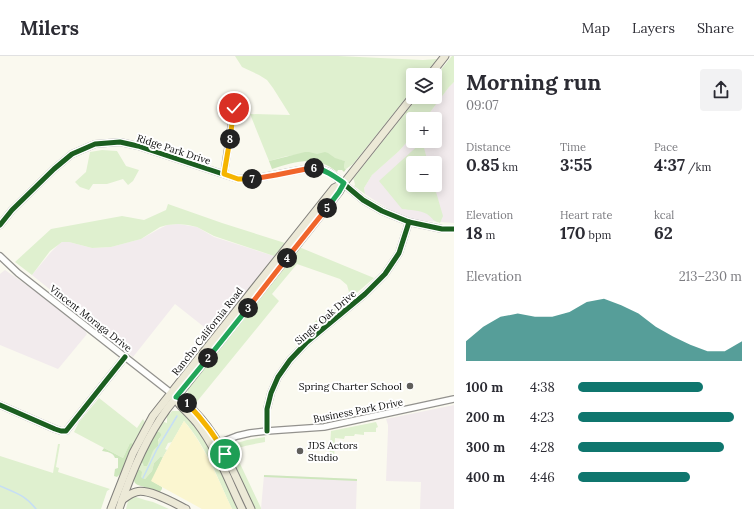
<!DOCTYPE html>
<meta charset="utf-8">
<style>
:root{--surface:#fff;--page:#f2f2f3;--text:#2b2b33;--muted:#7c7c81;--line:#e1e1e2;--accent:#0f766e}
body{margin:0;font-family:Lora,serif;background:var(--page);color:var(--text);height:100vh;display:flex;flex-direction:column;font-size:15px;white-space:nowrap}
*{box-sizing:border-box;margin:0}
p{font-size:13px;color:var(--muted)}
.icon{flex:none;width:22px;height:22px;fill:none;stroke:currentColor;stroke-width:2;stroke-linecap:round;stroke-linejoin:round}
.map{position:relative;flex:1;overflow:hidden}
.side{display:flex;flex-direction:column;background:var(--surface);width:300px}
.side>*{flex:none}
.fabs{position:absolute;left:406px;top:12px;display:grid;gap:8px}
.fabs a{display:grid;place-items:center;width:36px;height:36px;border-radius:4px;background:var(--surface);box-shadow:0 2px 10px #0003;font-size:20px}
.pin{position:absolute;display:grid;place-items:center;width:34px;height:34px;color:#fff;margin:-17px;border:2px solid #fff;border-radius:50%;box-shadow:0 1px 4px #0007}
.km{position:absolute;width:20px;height:20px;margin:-10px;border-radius:50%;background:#222;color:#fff;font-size:11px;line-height:20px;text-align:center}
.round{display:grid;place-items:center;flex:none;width:42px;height:42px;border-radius:4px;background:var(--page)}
.head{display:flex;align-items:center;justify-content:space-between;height:68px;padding:0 12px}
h1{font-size:22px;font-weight:700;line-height:30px}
.figures{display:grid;grid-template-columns:repeat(3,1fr);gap:6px;height:68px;padding:4px 12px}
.figures div{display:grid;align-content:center}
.figures b{font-size:17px;font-weight:700}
.figures small{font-size:11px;font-weight:400}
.figures p{font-size:11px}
.chart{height:112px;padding:8px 12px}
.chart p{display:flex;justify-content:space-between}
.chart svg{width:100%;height:72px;margin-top:4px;fill:var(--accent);opacity:.7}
ul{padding:0 12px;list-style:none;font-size:13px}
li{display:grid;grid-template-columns:64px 48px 1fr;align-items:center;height:30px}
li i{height:10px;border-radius:5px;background:var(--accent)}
header{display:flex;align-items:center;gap:24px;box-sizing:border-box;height:56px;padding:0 20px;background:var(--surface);border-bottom:1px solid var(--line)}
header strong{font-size:19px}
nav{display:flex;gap:22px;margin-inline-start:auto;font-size:14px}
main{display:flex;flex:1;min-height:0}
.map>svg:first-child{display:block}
</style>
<header>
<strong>Milers</strong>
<nav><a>Map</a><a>Layers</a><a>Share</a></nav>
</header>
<main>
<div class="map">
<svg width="454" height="453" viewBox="0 0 454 453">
<rect width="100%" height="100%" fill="#faf9ef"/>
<g fill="#f2ebed" fill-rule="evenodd">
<path d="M454,26v141l-40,-3 -13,-5 -13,-6 -23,-15 -1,-6 8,-13 27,-24 14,-16v6h22v-22h-10l24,-32zM413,107h22v22h-22z"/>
<path d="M178,168l19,3 17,10 60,19 -61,78 -38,-30 -42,53 -101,-82 19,-23 7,-7 4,-3h7l23,6 19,-1 30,-8 20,-11 6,-3z"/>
<path d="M5,214l43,30 35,28 4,6 -29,35 -58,-24v-71z"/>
<path d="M454,349v104h-34l1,-27 -35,-1 2,-51v-5l-2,-6z"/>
<path d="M264,419l93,4 -1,30h-95z"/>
</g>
<g fill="#dff0cf">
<path d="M235,0h103l85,4 14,-1 -13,16h-11v14l-60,75 -7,5 -2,-1 1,-7 -30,-7 -28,2 -18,5 -19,-47 40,1 -17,-27 -6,-8 -8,-5 -17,-8z"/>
<path d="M452,0h2v26l-5,5 -24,32h-12v16l-14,16 -27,24 -8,13 1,6 -11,-8 1,-1 -1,-5 -1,-1 65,-82h17v-20z"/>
<path d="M423,85v3l5,19h-15v22h21l9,31 -3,7c-9,-3 -6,-4 -13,-9 -7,-4 -17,-4 -25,-5l-23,-28z"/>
<path d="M102,94l15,1 9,15 13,4 -6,11 -5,4 -5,-6 -16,5h-14l-4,6 -9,-3 -5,-5 11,-10 4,-20z"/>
<path d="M168,148l54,19 63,20 -11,13 -60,-20 -17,-9 -9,-2 -10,-1 -11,1 -7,2 -19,12 -30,8 -19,1 -23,-6h-7l-12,9 -18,24 -17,-13 36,-33 71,-13 22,4 22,-10z"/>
<path d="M299,191l75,31 -59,51 -4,-4 38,-33 -2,-7 -7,-6 -43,-15 -25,30 7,7 -84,103c-7,-5 -8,-8 -7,-16z"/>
<path d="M99,342l38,30 6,-9 1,2 2,2 -13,22h-4l-6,13 -49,-26 5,-10z"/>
<path d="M180,354c28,28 42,64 58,99h-6c-14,-30 -26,-63 -48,-88l-12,21 -4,1 -3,6 2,1 -4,7h-3l-6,6 -2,8 -7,8 -4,-2 -5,-7 5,-9 2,4 5,-1 1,-6 12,-22 -7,-3 8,-13 2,2 3,1v-9l1,-1 2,1 2,-3h7z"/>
<path d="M376,366l2,5 -2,1v4h-12v3l-9,-1 -1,2h-9l-1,3 -9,-1 -1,23h-5l2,-30z"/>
<path d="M265,381v5c-10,2 -19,3 -29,7l-1,4 26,55v1h-7l-26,-55 2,-1 3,-8 1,-1 13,-4z"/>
<path d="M58,388h2l-4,23 3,1 -1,4 52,17 -3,2 -6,18h-101v-53l53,17z"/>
<path d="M133,440l12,4 8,2 16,7h-43l2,-8 4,-3z"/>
</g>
<g fill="#cee7bd">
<path d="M305,96h4l8,2 8,-2 3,1 7,5 10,3 -1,7 2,1 -2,3 -2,-2h-4l-1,2c-21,-18 -42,-10 -65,-3l-3,-8z"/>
<path d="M157,376h2c5,4 0,5 -1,9 0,2 0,3 0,5 -7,4 -7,13 -11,20h-3l-3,-5 5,-13 8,-15z"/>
<path d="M131,387l2,1v1l-11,27 -5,5 -3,-1 1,-7 3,-1v-10h-3c-2,-6 -8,-6 -13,-7l2,-3 19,10 6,-13z"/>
<path d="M160,401h3l-11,24 10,6v2l-3,4c-3,-1 -6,-3 -9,-4 -12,-5 -20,-2 -14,-19h4l2,2 -1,5 4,2 7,-8 2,-8z"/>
<path d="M264,419l93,4v2l-93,-4z"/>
</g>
<path fill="#fbf6d0" d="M184,365c21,25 34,58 48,88h-30l-51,-28 12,-24z"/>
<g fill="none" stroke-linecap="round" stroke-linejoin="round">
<g stroke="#c6def4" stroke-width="1.5">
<path d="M143,422l14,-29 20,-33"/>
<path d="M0,430c16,7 25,9 36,23"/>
</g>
<g stroke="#93928e" stroke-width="8">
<g id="minor">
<path d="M224,118l10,-66"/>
<path d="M0,169l12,-15 42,-41 18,-15 23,-10 25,-2 18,4 100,33 19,-1 54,-10 10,1 8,3 9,7 25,21 19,11 27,11 33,7h12"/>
<path d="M0,200l18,17 153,120"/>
<path d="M0,349l55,24 6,2h5l59,-74"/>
<path d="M267,375v-22l4,-16 7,-16 12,-17 17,-18 58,-48 20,-20 14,-21 10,-31"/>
<path d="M219,387l18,-7 13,-3 17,-2 57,-4 130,-28"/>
</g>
</g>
<g stroke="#807f7b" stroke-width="9">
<g id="major">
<path d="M430,19l15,-19"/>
<path d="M174,339c3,3 3,7 6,10 6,6 12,12 17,18 20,26 31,57 45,86"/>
<path d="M176,341c9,2 11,6 17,13 28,28 41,64 58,99"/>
<path d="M122,444c4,-3 9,-7 14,-8 12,-4 38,11 50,17"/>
<path d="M111,453l22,-56 20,-37 45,-57 136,-171 10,-5"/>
<path d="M119,453c12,-36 26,-70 48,-100l172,-217 5,-9 69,-87"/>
</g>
</g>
<use href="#minor" stroke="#fefefd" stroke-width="5.5"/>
<use href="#major" stroke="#ece9d7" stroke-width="7"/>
<g stroke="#fff" stroke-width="8">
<g id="cycleway">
<path d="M0,169l12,-15 42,-41 18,-15 23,-10 25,-2 18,4 100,33 19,-1 54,-10 10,1 8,3 9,7 25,21 19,11 27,11 33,7h12"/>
<path d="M0,349l55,24 6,2h5l59,-74"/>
<path d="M267,375v-22l4,-16 7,-16 12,-17 17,-18 58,-48 20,-20 14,-21 10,-31"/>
</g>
</g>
<use href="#cycleway" stroke="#1b5e20" stroke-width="5"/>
</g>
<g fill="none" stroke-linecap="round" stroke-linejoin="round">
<g stroke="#fff" stroke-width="8">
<path id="split-1" d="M187,347c15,16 28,32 38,51"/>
</g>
<g stroke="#fff" stroke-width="8">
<path id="split-2" d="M187,347l-5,-4 -6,-2 32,-39"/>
</g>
<g stroke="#fff" stroke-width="8">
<path id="split-3" d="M208,302l40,-50"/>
</g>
<g stroke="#fff" stroke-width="8">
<path id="split-4" d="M248,252l39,-50"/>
</g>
<g stroke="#fff" stroke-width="8">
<path id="split-5" d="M287,202l40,-50"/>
</g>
<g stroke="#fff" stroke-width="8">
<path id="split-6" d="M314,112c12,2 20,8 30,15l-5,9 -12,16"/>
</g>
<g stroke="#fff" stroke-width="8">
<path id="split-7" d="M252,123l24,-4 35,-7h3"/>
</g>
<g stroke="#fff" stroke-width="8">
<path id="split-8" d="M230,83l-6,35 14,5h14"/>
</g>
<g stroke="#fff" stroke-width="8">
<path id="split-9" d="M230,83l4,-31"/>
</g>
<use href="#split-1" stroke="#f5b400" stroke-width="5"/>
<use href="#split-2" stroke="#22a559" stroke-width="5"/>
<use href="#split-3" stroke="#22a559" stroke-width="5"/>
<use href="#split-4" stroke="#f0652b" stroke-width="5"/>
<use href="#split-5" stroke="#f0652b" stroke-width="5"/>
<use href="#split-6" stroke="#22a559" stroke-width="5"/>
<use href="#split-7" stroke="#f0652b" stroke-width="5"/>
<use href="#split-8" stroke="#f5b400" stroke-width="5"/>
<use href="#split-9" stroke="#f5b400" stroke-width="5"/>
</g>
<g fill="#5f5e5b" stroke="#fff" stroke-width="1.5">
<circle cx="410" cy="330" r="4"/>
<circle cx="300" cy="395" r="4"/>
</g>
<g text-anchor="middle" stroke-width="4" stroke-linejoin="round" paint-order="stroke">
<g font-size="10" fill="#0b0b0b" stroke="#fff">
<text transform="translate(174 93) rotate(18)" y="4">Ridge Park Drive</text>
<text transform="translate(325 261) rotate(-41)" y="4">Single Oak Drive</text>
<text transform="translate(91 262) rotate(38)" y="4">Vincent Moraga Drive</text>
<text transform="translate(207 275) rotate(-52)" y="4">Rancho California Road</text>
<text transform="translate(358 354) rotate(-11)" y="4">Business Park Drive</text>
</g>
<g font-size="10" fill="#0b0b0b" stroke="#fff" text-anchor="end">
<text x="402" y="334">Spring Charter School</text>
<text x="308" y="393" text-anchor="start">JDS Actors<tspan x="308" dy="12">Studio</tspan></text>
</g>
</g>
</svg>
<div class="fabs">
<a><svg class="icon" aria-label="layers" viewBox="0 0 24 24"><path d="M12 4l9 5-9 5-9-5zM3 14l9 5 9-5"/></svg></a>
<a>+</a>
<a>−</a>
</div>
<div class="pin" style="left:225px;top:398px;background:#1e9e55"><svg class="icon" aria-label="arrive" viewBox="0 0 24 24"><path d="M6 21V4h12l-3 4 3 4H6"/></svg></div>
<div class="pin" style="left:234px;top:52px;background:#d93025"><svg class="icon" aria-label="check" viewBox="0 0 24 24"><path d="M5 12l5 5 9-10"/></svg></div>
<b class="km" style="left:187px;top:347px">1</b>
<b class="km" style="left:208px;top:302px">2</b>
<b class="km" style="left:248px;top:252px">3</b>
<b class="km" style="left:287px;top:202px">4</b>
<b class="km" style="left:327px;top:152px">5</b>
<b class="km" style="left:314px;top:112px">6</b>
<b class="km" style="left:252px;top:123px">7</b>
<b class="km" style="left:230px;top:83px">8</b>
</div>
<section class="side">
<div class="head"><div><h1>Morning run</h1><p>09:07</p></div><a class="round"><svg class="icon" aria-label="share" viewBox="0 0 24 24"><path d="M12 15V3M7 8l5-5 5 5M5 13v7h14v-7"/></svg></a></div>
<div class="figures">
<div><p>Distance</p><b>0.85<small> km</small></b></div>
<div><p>Time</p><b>3:55</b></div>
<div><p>Pace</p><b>4:37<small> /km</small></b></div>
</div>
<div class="figures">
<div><p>Elevation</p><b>18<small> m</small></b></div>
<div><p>Heart rate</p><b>170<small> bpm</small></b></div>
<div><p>kcal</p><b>62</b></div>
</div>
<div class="chart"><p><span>Elevation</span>213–230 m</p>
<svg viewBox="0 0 160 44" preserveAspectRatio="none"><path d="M0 44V32L10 23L20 17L30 15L40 17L50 17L60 14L70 8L80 6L90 10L100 15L110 23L120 29L130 34L140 38L150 38L160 32V44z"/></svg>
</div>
<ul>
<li><b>100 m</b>4:38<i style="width:76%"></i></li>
<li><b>200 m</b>4:23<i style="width:95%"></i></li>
<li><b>300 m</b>4:28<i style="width:89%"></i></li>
<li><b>400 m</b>4:46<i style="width:68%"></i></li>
</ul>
</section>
</main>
